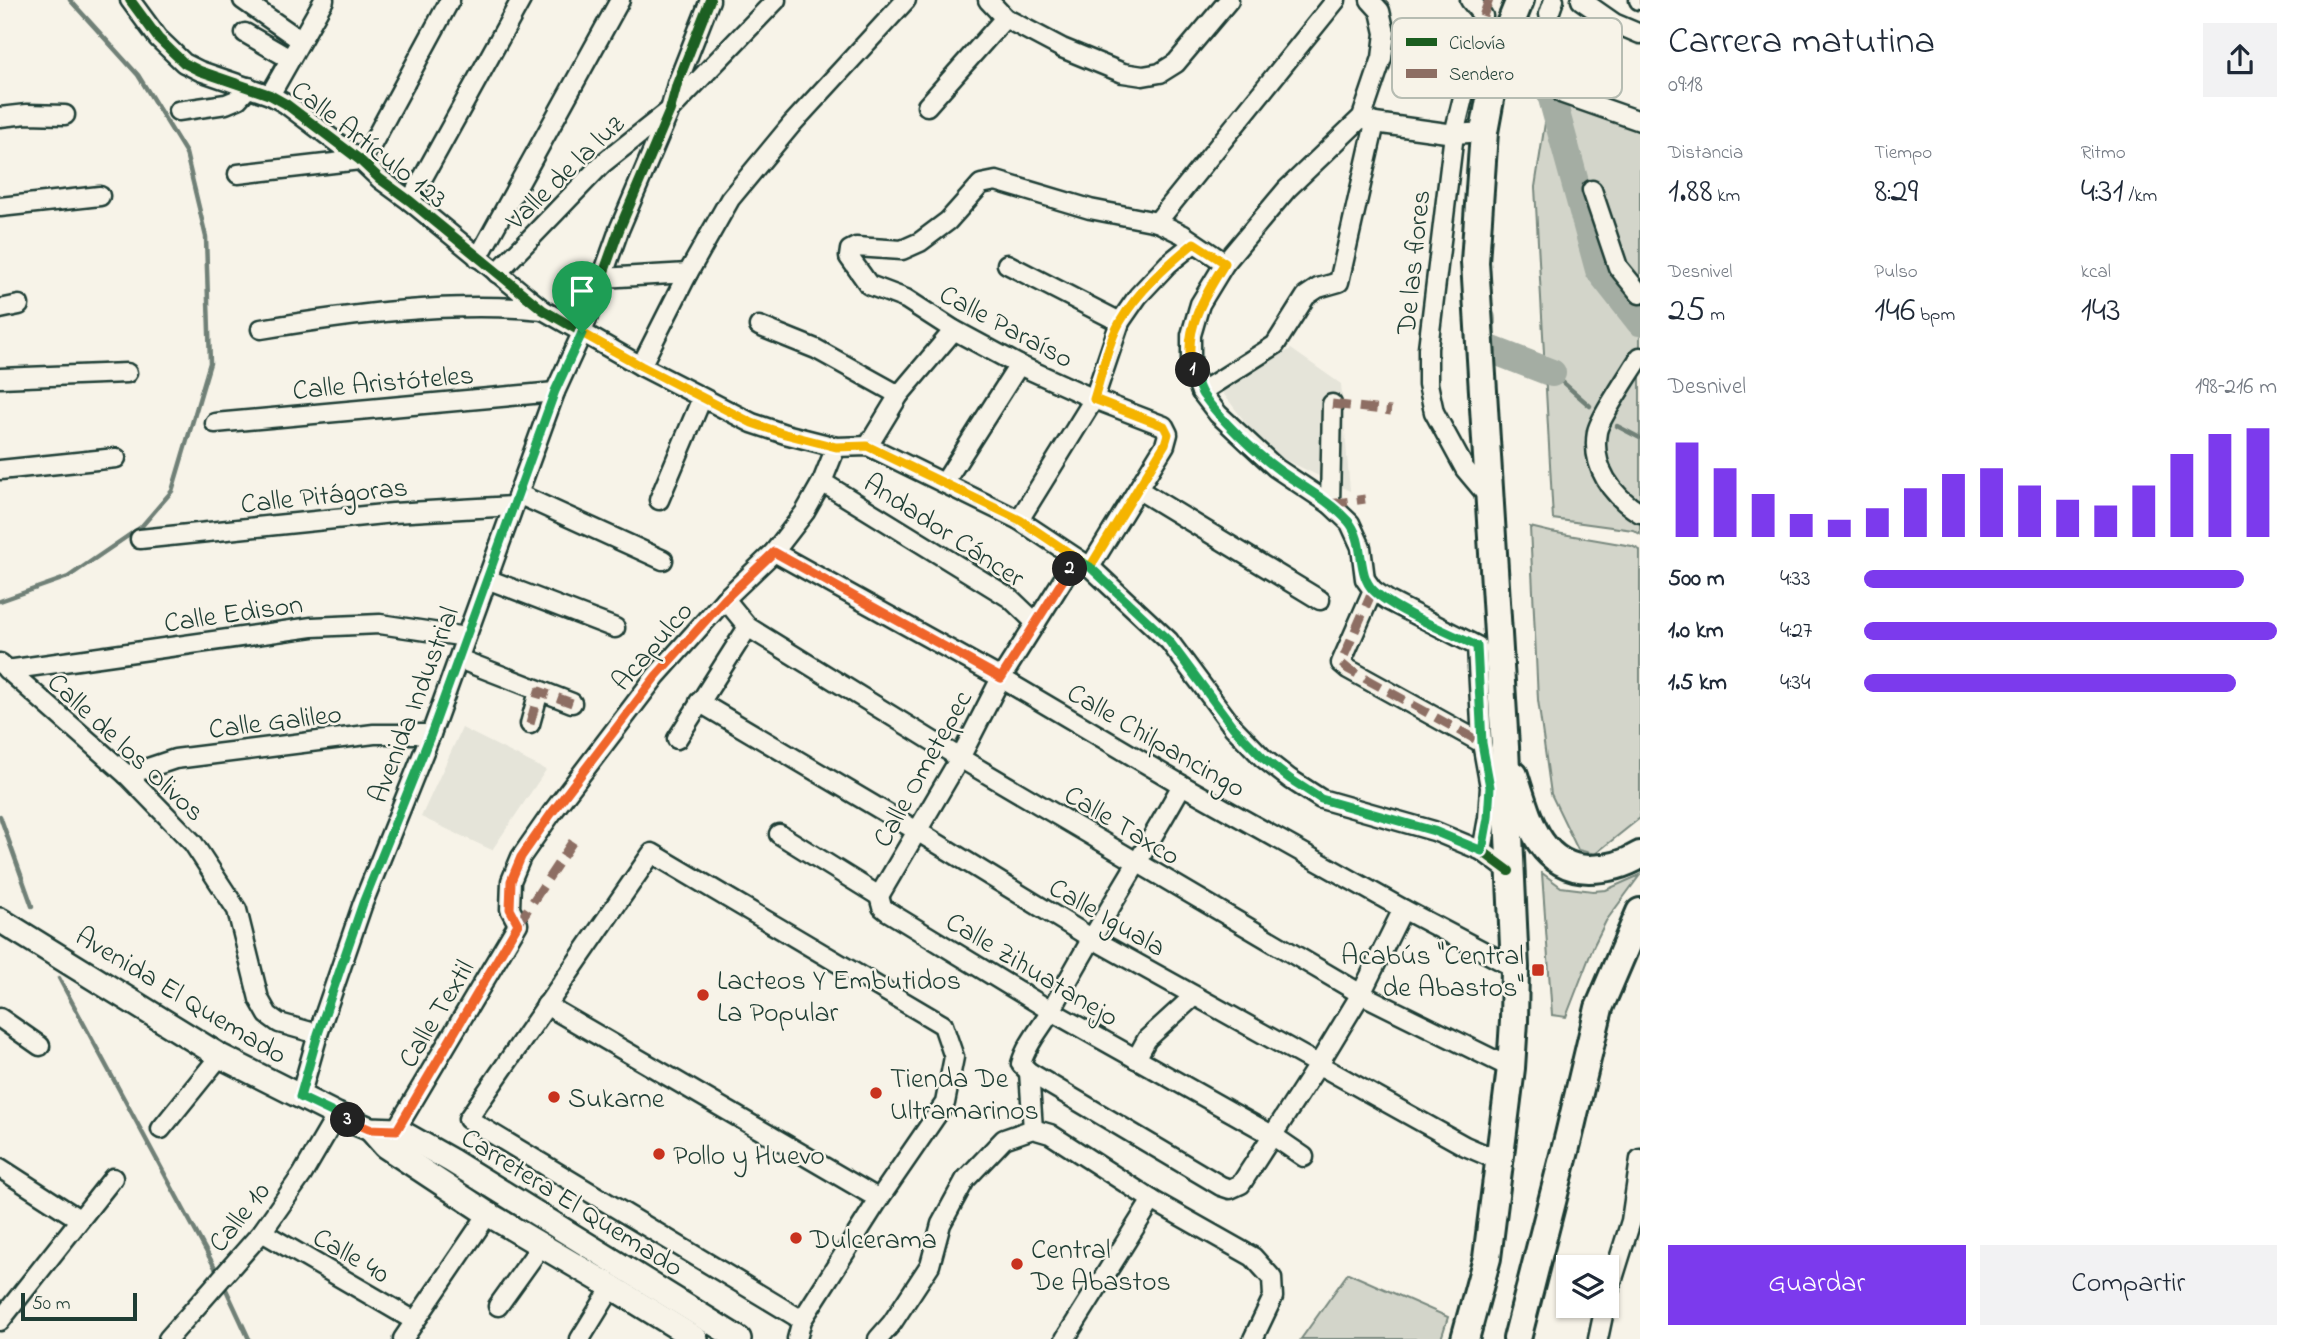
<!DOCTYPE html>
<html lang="es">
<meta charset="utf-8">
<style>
:root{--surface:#fff;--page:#f2f2f3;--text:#1f2937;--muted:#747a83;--accent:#7c3aed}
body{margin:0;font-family:"Indie Flower",sans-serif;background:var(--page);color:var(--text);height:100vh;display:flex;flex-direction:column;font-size:26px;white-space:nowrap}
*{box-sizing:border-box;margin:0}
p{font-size:23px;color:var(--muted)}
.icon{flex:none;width:38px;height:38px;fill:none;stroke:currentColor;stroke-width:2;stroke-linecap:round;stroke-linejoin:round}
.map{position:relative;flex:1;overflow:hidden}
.sheet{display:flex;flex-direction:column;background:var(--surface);width:665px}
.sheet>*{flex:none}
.buttons{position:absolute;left:1556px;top:1255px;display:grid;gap:14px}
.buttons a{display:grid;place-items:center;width:63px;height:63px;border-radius:0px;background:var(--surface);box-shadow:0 2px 5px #0004;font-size:35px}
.scale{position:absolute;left:21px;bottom:18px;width:116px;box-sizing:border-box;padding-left:7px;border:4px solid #1f3d34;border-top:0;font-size:19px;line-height:24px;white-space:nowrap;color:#1f3d34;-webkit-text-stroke:5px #f7f3e8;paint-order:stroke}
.pin{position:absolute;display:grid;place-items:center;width:60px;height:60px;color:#fff;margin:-72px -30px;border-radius:50% 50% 50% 0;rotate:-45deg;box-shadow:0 0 7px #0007}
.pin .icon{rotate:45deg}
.km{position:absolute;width:35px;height:35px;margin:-18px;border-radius:50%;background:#222;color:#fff;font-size:19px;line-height:35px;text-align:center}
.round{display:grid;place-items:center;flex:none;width:74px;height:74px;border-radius:0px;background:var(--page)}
.head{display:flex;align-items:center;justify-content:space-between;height:119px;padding:0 28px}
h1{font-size:38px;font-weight:600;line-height:52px}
.stats{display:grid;grid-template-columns:repeat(3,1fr);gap:10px;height:119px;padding:7px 28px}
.stats div{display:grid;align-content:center}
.stats b{font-size:35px;font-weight:600}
.stats small{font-size:19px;font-weight:400}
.stats p{font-size:19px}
.chart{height:196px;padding:14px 28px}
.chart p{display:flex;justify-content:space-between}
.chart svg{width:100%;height:126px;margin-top:7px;stroke:var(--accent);stroke-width:6}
.cta{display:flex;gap:14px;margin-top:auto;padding:14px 28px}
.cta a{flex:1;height:80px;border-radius:0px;background:var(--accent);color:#fff;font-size:28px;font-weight:600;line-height:80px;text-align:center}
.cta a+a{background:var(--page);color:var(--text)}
ul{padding:0 28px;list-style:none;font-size:23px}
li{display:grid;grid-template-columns:112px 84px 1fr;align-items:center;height:52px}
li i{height:18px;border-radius:9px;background:var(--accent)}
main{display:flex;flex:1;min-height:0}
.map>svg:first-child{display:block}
</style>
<main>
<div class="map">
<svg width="1640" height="1339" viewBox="0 0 1640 1339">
<rect width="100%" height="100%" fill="#f7f3e8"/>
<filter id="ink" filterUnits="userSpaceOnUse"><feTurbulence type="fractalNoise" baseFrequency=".0143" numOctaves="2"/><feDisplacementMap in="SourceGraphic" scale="14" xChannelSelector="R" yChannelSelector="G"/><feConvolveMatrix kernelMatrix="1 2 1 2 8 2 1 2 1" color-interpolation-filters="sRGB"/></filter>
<g filter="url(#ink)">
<g fill="#e5e4d9">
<path d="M1291,349l50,35 9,107 -83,-40 -44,-58v-7z"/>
<path d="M462,728l84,42 -54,80 -71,-33z"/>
</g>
<g fill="#d3d5ca" stroke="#79897f" stroke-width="2">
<path d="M1550,91l90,35v408l-7,-4 -80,-11 -18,-332z"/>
<path d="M1530,527l21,5 81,14 8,4v268l-45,36 -17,-4 -27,-56 -13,-94z"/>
<path d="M1542,873l19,14 32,4 13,-1 34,-15 -34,46 -12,24 -28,72 -14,-2z"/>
<path d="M1348,1273l100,44 -7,22h-140z"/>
</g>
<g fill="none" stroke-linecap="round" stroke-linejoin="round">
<g stroke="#6f8077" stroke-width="4.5">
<path d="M1552,373l38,33"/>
<path d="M1617,426l23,12"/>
<path d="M0,601l68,-24 73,-50 31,-36 38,-128 -4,-126 -20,-84 -48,-78 -68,-75"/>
<path d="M0,816l32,90"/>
<path d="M59,978l160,297"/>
<path d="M223,1283l26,56"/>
</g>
<g stroke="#a4ada3" stroke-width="28">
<path d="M1518,26l20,30 12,35 49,179 41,52"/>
<path d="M1482,319v27l70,27"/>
</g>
<g stroke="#1f3d34" stroke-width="23">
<g id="minor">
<path d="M130,0l28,38 26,25 16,8 70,24 16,9 74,56 20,19 30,22 133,109 98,56 111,57 33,11 51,13 32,-1 151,74 71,47 79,74 64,86 30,31 27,21 31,20 113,32 48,20 27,20"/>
<path d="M243,0l57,40"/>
<path d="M988,0l17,18 57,30 61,25 20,3 17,-3 16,-10 53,-63"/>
<path d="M1370,0l10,11 5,22 -3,25 -20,59 -75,72 -62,74 -25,41 -9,31v31l10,26 17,22 58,54 54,36 20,19 11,24 4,32 8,11 16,11 88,45 5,97 8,44 -2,31 -6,33"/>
<path d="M1470,0l13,16 -29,118 -26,214v36l6,28 31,57 26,31"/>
<path d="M1581,0l33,23 26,11"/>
<path d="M1639,0h1"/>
<path d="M1549,14l5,-14"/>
<path d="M245,33l45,26"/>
<path d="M1563,94l77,27"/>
<path d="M270,95l54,-95"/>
<path d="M927,106l78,-88"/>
<path d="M178,111l48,-7 12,-5 11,-12"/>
<path d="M0,117l27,-3 38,1"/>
<path d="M1365,119l10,4 79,11 30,-2"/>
<path d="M238,174l122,-14 11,-14 79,-146"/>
<path d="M1592,190l26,77 22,27"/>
<path d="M410,201l111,-201"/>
<path d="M0,207l100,-11"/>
<path d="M1157,222l179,-222"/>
<path d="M478,258l142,-258"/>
<path d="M1007,264l113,58"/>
<path d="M497,273l105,-109 68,-54 106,-110"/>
<path d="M602,278l86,-5"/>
<path d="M0,309l19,-4"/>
<path d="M759,326l57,23 83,46"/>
<path d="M261,329c91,-15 190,-28 282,-19"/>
<path d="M1640,357c-9,15 -41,62 -43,75 -6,35 15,64 43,81"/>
<path d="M641,366l47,-93 42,-74 62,-75 114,-124"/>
<path d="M0,378l127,-5"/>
<path d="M1201,392l74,-47 31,-49 12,-8 21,-6 36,-159"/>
<path d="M215,423l340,-31"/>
<path d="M868,446l31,-51 55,-65"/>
<path d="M0,470l116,-12"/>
<path d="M822,482l188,116 26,25"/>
<path d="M944,483l75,-118"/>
<path d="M1139,490l181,110"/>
<path d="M518,494l145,66"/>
<path d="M659,500l43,-102"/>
<path d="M1330,504l2,-100"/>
<path d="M1019,520l75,-121 26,-77 18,-26 30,-32 26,-21"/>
<path d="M140,539l253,-26 120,-7"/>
<path d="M774,552l227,126 181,107 221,124 112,59"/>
<path d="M1090,567l75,-122 3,-11 -4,-8 -70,-27 -75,-34 -65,-35 -48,-31 -37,-14 -20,-28 1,-7 6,-3 46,3 18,-8 28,-21 33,-37 15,-3 94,28 67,13 25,12 43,29"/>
<path d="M487,579l128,49"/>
<path d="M1373,590l-32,73 7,6 134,74"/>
<path d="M725,599l23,28 212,131 401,236 150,74"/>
<path d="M459,659l113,44"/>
<path d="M0,663l127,112 66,68 44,67 22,89 9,16 11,8 39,11"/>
<path d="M7,670l305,-43 68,-3 86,13"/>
<path d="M699,702l218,129 174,107 374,208 35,15"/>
<path d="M530,724l9,-33"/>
<path d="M677,739l71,-112"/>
<path d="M127,775l48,-16 199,-25h57"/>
<path d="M1182,785c-41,74 -87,144 -127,219 -10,20 -28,38 -34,60l8,8 192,114 9,3 11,-5 77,-119 43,-71 42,-85"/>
<path d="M779,834l100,62 3,11 5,4 164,100 221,124 32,22"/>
<path d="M879,896l81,-138 41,-80 75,-119"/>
<path d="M546,1005l333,194"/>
<path d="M0,1018l40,28"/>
<path d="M1136,1059l11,-20 47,-43"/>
<path d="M1029,1072l4,57"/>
<path d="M300,1097l18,-63 45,-131 68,-169 124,-342 27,-59 37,-103 51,-120 7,-26 33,-84"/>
<path d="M161,1129l59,-73"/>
<path d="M1033,1129l17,5 102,66 101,57 19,21 1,19 -20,42"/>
<path d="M391,1138l127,-214 -8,-15 1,-28 10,-24 30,-43 105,-138 69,-77 49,-47 31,-40 17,-30 14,-35"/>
<path d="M0,1168l79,51"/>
<path d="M262,1232l153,89"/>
<path d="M1606,1301l25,-80 9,-62"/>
<path d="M498,1306l43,-60"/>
<path d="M0,1321l113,-143"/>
<path d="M168,1339l94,-107 40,-57 35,-60"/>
<path d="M403,1339l85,-125"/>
<path d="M580,1339l32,-52"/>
<path d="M797,1339l5,-19 77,-121 66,-96 9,-46 -11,-32 -291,-172 -184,266 334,201"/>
<path d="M878,1339l14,-16 38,-58 11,-41 24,-44 39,-41 29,-10"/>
<path d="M1065,1339l87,-139"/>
<path d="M1598,1339l7,-33"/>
</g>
</g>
<g stroke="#1f3d34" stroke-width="28">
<g id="major">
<path d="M0,920l220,136 117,59 33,14 27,1 55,31 287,178"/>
<path d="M370,1129l15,17 103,68 124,73 84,52"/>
</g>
</g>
<g stroke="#1f3d34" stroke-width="32">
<g id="highway">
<path d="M1514,775c13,40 24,93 75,94 19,0 35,-4 51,-14"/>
<path d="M1465,1339l22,-81 24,-190 3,-47 1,-53 -10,-221 -30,-485 9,-130 9,-49 16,-56 11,-27"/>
<path d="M1517,1339l52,-204 30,-127 41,-96"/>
</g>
</g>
<use href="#minor" stroke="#f7f3e8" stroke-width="18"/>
<use href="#major" stroke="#f7f3e8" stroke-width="23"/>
<use href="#highway" stroke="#f7f3e8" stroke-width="26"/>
<g stroke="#8d6e63" stroke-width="9" stroke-dasharray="18 9" stroke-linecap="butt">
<path d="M1639,0h1"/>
<path d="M1483,16l6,-16"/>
<path d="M1332,404l59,7"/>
<path d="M1330,504l35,-5"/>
<path d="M1373,590l-32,73 7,6 134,74"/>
<path d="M530,724l9,-33 33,12"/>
<path d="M518,924l59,-89"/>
</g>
<g stroke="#f7f3e8" stroke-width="15">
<g id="cycleway">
<path d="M130,0l28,38 26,25 16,8 70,24 16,9 74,56 20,19 30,22 133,109 98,56 111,57 33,11 51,13 32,-1 151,74 71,47 79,74 64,86 30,31 27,21 31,20 113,32 48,20 27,20"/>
<path d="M300,1097l18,-63 45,-131 68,-169 124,-342 27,-59 37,-103 51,-120 7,-26 33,-84"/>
</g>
</g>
<use href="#cycleway" stroke="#1b5e20" stroke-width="10"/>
</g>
</g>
<g fill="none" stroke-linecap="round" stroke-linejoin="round" filter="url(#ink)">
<g stroke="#fff" stroke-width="14">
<path id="split-1" d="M582,333l59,33 111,57 33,11 51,13 31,-1 153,74 70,47 75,-123 3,-10 -4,-8 -70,-27c8,-25 13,-54 26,-77 18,-31 46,-56 74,-79l31,20c-19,30 -44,69 -32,107"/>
</g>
<g stroke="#fff" stroke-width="14">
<path id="split-2" d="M1070,569l6,-10 14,8 79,74 64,86 30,31 27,21 31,20 113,32 48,20 6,-33 2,-31 -8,-44 -5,-97c-27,-13 -84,-36 -104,-56 -17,-17 -7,-49 -25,-69 -19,-21 -45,-34 -69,-51 -24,-17 -59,-51 -76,-75 -5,-8 -7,-17 -10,-25"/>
</g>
<g stroke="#fff" stroke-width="14">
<path id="split-3" d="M348,1120l21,9 28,1 121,-206 -8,-15 1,-28 10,-24 30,-43 105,-138 69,-77 49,-47 227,126 69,-109"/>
</g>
<g stroke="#fff" stroke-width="14">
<path id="split-4" d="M348,1120l-48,-23 18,-63 45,-131 68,-169 124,-343 27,-58"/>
</g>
<use href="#split-1" stroke="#f5b400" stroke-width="9"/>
<use href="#split-2" stroke="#22a559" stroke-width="9"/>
<use href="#split-3" stroke="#f0652b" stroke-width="9"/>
<use href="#split-4" stroke="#22a559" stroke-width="9"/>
</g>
<g fill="#c8321e" stroke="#f7f3e8" stroke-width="2.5">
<rect x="1531" y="963" width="14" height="14" rx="3.5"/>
<circle cx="703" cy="995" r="7"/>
<circle cx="876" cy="1093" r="7"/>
<circle cx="554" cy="1097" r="7"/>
<circle cx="659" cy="1154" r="7"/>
<circle cx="796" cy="1238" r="7"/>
<circle cx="1017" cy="1264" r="7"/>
</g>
<g text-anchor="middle" stroke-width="5" stroke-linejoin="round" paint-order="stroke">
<g font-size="28" fill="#1f3d34" stroke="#f7f3e8">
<text transform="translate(370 143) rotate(38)" y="10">Calle Artículo 123</text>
<text transform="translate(564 171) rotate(-44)" y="10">Valle de la luz</text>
<text transform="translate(1412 262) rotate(-84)" y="10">De las flores</text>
<text transform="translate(1007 325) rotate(28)" y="10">Calle Paraíso</text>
<text transform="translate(383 381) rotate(-5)" y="10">Calle Aristóteles</text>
<text transform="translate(324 494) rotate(-6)" y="10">Calle Pitágoras</text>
<text transform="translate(945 529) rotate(33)" y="10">Andador Cáncer</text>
<text transform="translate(233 612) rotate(-8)" y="10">Calle Edison</text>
<text transform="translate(651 645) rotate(-49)" y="10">Acapulco</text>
<text transform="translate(412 704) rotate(-69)" y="10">Avenida Industrial</text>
<text transform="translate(275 720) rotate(-7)" y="10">Calle Galileo</text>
<text transform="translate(1157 739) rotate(30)" y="10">Calle Chilpancingo</text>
<text transform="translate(127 746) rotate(43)" y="10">Calle de los Olivos</text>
<text transform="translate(921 768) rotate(-61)" y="10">Calle Ometepec</text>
<text transform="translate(1123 824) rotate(31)" y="10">Calle Taxco</text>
<text transform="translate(1108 916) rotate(30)" y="10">Calle Iguala</text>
<text transform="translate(1033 968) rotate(31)" y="10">Calle Zihuatanejo</text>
<text transform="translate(182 994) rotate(31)" y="10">Avenida El Quemado</text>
<text transform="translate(435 1013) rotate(-59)" y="10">Calle Textil</text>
<text transform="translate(573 1201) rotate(32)" y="10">Carretera El Quemado</text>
<text transform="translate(238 1216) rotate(-52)" y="10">Calle 10</text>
<text transform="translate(352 1254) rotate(30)" y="10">Calle 40</text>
</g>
<g font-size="28" fill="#1f3d34" stroke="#f7f3e8" text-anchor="start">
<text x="1524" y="964" text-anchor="end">Acabús "Central<tspan x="1524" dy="32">de Abastos"</tspan></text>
<text x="717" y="989">Lacteos Y Embutidos<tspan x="717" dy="32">La Popular</tspan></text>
<text x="890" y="1087">Tienda De<tspan x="890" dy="32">Ultramarinos</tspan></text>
<text x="568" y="1107">Sukarne</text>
<text x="673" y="1164">Pollo y Huevo</text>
<text x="810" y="1248">Dulcerama</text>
<text x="1031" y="1258">Central<tspan x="1031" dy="32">De Abastos</tspan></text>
</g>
</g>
<rect x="1392" y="18" width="230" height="80" rx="10" fill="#f7f3e8" stroke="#b6bcb2" stroke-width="2"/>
<rect x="1406" y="38" width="31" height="8" fill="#1b5e20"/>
<rect x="1406" y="69" width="31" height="9" fill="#8d6e63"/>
<g font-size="19" fill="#1f3d34">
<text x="1449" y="49">Ciclovía</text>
<text x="1449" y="80">Sendero</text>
</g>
</svg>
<div class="buttons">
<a><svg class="icon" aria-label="layers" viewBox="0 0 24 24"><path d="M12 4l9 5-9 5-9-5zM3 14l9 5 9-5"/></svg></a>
</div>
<div class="scale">50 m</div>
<div class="pin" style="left:582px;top:333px;background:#1e9e55"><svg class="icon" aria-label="arrive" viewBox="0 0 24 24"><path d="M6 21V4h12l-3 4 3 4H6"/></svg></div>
<b class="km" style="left:1193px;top:370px">1</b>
<b class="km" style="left:1070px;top:569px">2</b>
<b class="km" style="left:348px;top:1120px">3</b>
</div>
<section class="sheet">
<div class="head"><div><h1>Carrera matutina</h1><p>09:18</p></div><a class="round"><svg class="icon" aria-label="share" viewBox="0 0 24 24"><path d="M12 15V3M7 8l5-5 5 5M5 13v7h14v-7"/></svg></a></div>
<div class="stats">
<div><p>Distancia</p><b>1.88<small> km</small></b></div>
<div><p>Tiempo</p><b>8:29</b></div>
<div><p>Ritmo</p><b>4:31<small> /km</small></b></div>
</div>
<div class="stats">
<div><p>Desnivel</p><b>25<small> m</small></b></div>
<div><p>Pulso</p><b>146<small> bpm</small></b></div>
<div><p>kcal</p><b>143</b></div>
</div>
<div class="chart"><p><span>Desnivel</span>198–216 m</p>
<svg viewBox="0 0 160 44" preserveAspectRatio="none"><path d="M5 44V11M15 44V20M25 44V29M35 44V36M45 44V38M55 44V34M65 44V27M75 44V22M85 44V20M95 44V26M105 44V31M115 44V33M125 44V26M135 44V15M145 44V8M155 44V6"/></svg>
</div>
<ul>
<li><b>500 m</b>4:33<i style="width:92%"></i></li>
<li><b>1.0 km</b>4:27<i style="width:100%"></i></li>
<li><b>1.5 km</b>4:34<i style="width:90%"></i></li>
</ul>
<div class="cta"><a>Guardar</a><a>Compartir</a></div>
</section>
</main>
